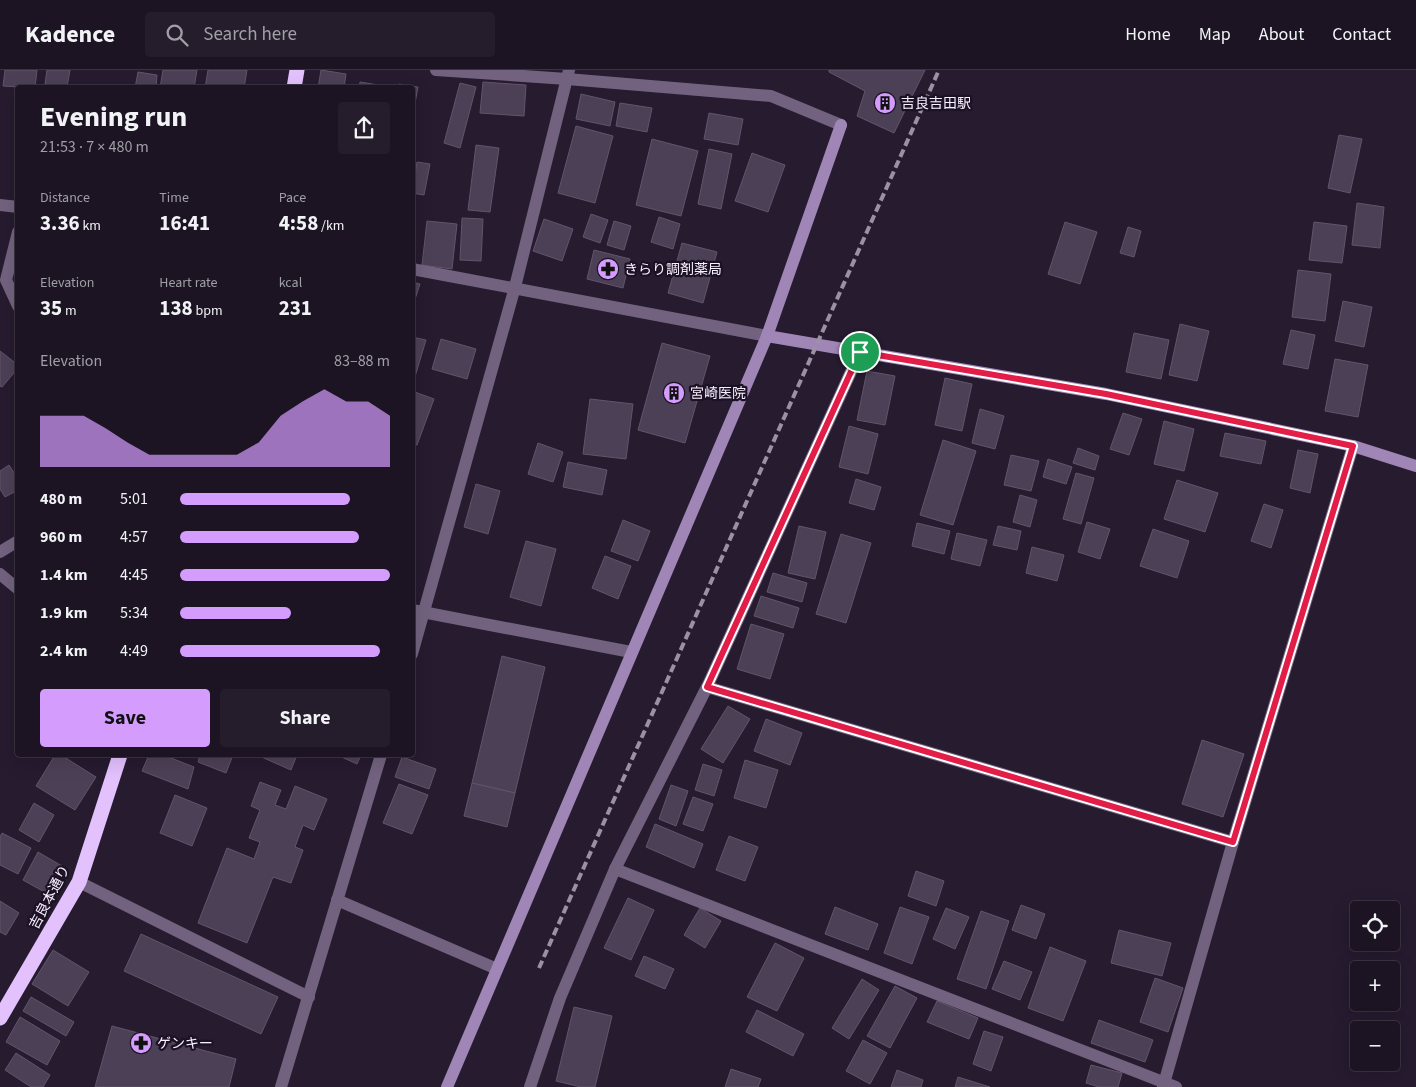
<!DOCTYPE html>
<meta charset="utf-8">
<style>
:root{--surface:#1c1423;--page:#251d2b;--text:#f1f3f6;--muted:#a09ea6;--line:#3a3341;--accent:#d39cfd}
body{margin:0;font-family:"Source Sans 3","Noto Sans JP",sans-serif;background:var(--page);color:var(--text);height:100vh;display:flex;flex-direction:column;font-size:19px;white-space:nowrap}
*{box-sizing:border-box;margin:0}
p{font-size:16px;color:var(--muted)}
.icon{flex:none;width:28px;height:28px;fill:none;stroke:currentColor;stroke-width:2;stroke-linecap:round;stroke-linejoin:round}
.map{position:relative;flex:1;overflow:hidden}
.side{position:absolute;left:15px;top:15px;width:400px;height:672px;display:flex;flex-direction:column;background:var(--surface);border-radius:5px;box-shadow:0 5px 20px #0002,0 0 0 1px var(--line)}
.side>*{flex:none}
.tools{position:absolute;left:1350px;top:831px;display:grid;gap:10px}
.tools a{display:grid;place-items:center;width:50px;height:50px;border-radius:5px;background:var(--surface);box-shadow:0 5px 20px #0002,0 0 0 1px var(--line);font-size:25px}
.pin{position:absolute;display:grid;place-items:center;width:42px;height:42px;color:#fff;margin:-21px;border:2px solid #fff;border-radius:50%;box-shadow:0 1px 5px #0007}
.round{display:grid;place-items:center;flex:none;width:52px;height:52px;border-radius:5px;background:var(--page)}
.overview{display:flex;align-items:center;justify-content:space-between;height:85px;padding:0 25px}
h1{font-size:28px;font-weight:700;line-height:38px}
.stats{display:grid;grid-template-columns:repeat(3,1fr);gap:8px;height:85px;padding:5px 25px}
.stats div{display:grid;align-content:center}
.stats b{font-size:21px;font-weight:700}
.stats small{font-size:14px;font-weight:400}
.stats p{font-size:14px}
.chart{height:140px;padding:10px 25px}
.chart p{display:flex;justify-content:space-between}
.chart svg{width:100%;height:90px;margin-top:5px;fill:var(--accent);opacity:.7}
.cta{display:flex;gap:10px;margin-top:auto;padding:10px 25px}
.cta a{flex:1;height:58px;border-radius:5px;background:var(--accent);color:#111;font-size:20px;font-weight:700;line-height:58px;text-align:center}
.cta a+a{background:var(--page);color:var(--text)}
ul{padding:0 25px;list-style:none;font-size:16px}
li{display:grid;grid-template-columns:80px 60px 1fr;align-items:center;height:38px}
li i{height:12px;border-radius:6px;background:var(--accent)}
header{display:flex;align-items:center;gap:30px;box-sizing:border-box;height:70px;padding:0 25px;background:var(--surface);border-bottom:1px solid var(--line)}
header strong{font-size:24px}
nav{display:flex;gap:28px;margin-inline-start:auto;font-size:18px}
.search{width:350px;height:45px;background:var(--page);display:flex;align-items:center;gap:12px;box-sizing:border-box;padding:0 18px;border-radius:5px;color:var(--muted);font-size:19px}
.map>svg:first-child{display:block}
</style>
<header>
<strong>Kadence</strong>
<div class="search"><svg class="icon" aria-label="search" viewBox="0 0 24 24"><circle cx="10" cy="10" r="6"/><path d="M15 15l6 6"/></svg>Search here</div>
<nav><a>Home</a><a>Map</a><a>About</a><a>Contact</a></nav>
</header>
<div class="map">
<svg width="1416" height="1017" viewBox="0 0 1416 1017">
<rect width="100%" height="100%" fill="#261b2f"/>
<g fill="#4c4056" stroke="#61556c">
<path d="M5,0h32l-2,18 -32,-2z"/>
<path d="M47,0h23l-3,17 -22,-3z"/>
<path d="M163,0h34l-3,18h-34z"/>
<path d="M208,0h39l-3,18h-39z"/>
<path d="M321,0l25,4 -2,14h-26z"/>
<path d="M829,0h96l-31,63 -37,-17 8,-25 -36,-19z"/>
<path d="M138,2l19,3 -1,13h-21z"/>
<path d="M360,12l25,4 -1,2h-25z"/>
<path d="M483,12l43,3 -2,31 -44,-3z"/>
<path d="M460,13l16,4 -16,61 -16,-5z"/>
<path d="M399,14l19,3 -6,32v-31h-13z"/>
<path d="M581,24l34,8 -5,24 -34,-7z"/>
<path d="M620,33l32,5 -5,24 -31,-6z"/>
<path d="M709,43l34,6 -5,26 -34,-6z"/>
<path d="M576,56l37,10 -18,67 -37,-10z"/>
<path d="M1339,65l23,4 -12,54 -22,-5z"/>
<path d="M652,69l46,12 -17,65 -45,-11z"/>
<path d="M476,75l23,3 -9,64 -22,-2z"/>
<path d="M709,79l23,5 -11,55 -23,-5z"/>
<path d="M752,83l33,12 -17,47 -33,-11z"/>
<path d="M417,92l13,2 -6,31 -12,-2z"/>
<path d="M1357,133l27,4 -4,41 -28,-3z"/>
<path d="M591,144l17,6 -8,23 -17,-6z"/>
<path d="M659,147l21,7 -7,25 -22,-7z"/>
<path d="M462,148l21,1 -2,42 -21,-1z"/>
<path d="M544,149l29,10 -11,32 -29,-10z"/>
<path d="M427,151l30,3 -5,45 -30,-4z"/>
<path d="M614,151l17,5 -7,24 -17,-5z"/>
<path d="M1065,152l32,10 -17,52 -32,-10z"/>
<path d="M1314,152l33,4 -5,37 -33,-3z"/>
<path d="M1128,157l13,4 -7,26 -14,-4z"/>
<path d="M682,173l35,9 -14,51 -35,-10z"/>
<path d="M594,180l36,9 -7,29 -36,-9z"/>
<path d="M1298,200l33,4 -6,47 -33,-4z"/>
<path d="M412,212l8,2 -8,24z"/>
<path d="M1343,231l29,6 -8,40 -29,-6z"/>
<path d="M1180,254l29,7 -12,50 -28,-6z"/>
<path d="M1291,260l24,5 -7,34 -25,-5z"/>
<path d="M1134,263l35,7 -8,39 -35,-7z"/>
<path d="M412,267l14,3 -12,40h-2z"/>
<path d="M441,269l35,10 -9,30 -35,-10z"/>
<path d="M662,273l48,13 -25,87 -47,-13z"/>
<path d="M0,281l18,14v3l-16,19 -2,-1z"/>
<path d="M1335,289l33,6 -10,52 -33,-6z"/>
<path d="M867,301l28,5 -10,49 -28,-5z"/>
<path d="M945,308l27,6 -10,47 -27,-6z"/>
<path d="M412,321l22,8 -17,46 -5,-1z"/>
<path d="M590,329l43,5 -7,55 -43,-5z"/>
<path d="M980,339l24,7 -9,33 -23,-6z"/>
<path d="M1123,343l19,6 -13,36 -19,-6z"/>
<path d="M1164,351l30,8 -10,42 -30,-7z"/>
<path d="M849,356l29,8 -10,40 -29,-7z"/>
<path d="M1225,363l41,8 -5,23 -41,-8z"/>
<path d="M943,370l33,11 -23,74 -33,-10z"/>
<path d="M538,373l25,9 -10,30 -25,-8z"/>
<path d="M1078,378l21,8 -4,14 -22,-7z"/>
<path d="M1298,380l20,4 -8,39 -20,-5z"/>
<path d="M1011,385l28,6 -8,30 -27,-6z"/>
<path d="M1048,389l24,8 -6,17 -23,-7z"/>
<path d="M568,392l39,8 -5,25 -39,-8z"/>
<path d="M9,395l9,14v11l-13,7 -5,-8v-18z"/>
<path d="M1076,403l18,5 -13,46 -18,-5z"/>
<path d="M856,409l25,8 -7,23 -25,-7z"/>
<path d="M1177,410l41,13 -13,39 -41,-13z"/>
<path d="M476,414l24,7 -12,43 -24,-7z"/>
<path d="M1020,425l17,5 -7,27 -17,-5z"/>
<path d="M1264,434l19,6 -12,38 -20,-7z"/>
<path d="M623,450l27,11 -12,30 -27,-10z"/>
<path d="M1087,452l23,7 -10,30 -22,-7z"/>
<path d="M917,453l33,8 -6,23 -32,-8z"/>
<path d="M799,456l27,6 -11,47 -27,-6z"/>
<path d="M998,456l23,5 -4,19 -24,-5z"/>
<path d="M1153,459l36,12 -12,37 -37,-12z"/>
<path d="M957,463l30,7 -7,26 -29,-7z"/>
<path d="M841,464l30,9 -25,80 -30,-9z"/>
<path d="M526,471l30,8 -15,57 -31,-9z"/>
<path d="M1032,477l32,8 -7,26 -31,-8z"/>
<path d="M605,486l26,10 -13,33 -26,-11z"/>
<path d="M773,503l34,10 -5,19 -35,-10z"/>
<path d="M761,526l38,12 -6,20 -39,-12z"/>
<path d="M751,554l33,10 -14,45 -33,-10z"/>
<path d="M502,586l43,11 -30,126 -43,-10z"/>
<path d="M728,636l22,13 -27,44 -22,-14z"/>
<path d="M766,649l36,14 -12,32 -36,-14z"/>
<path d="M1202,670l42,14 -21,63 -41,-13z"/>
<path d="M55,685h6l35,22 -21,33 -39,-24z"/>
<path d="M149,685h18l-1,1 28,11 -6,22 -46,-18z"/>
<path d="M200,685h33l-7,18 -28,-11z"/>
<path d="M257,685h40l-6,15z"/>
<path d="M337,685h24l-4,9z"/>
<path d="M402,687l34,12 -7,20 -34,-12z"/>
<path d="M745,690l33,10 -12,38 -32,-10z"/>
<path d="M703,694l19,6 -8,26 -19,-6z"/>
<path d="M260,712l21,8 -6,15 11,4 9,-23 32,13 -13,31 -11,-5 -8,22 8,3 -12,33 -18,-6 -26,66 -49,-20 29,-75 27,11 6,-17 -11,-4 11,-28 -9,-4z"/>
<path d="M472,713l43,10 -8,34 -43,-11z"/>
<path d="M399,714l29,11 -16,39 -29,-11z"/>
<path d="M671,715l17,6 -12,35 -17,-7z"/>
<path d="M175,725l32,13 -15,38 -32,-13z"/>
<path d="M693,727l20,7 -10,27 -20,-7z"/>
<path d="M34,733l20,12 -15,27 -20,-12z"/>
<path d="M655,754l48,20 -9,24 -48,-21z"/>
<path d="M2,763l29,15 -13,26 -18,-9v-28z"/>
<path d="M729,766l29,11 -13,34 -29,-11z"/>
<path d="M38,782l24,14 -14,28 -25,-14z"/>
<path d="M916,801l28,10 -8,25 -28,-10z"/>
<path d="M628,828l26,12 -23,50 -27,-12z"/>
<path d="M0,831l19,12 -13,22 -6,-3z"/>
<path d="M1021,835l24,9 -9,25 -24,-9z"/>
<path d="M835,837l43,17 -10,26 -43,-16z"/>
<path d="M900,837l29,10 -17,47 -28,-11z"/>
<path d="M700,838l21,13 -16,27 -21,-13z"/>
<path d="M946,838l23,9 -14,32 -22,-10z"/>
<path d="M981,841l28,10 -23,68 -29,-10z"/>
<path d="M1119,860l52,13 -9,33 -51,-13z"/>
<path d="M141,864l137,63 -17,37 -137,-63z"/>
<path d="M775,873l29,15 -27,53 -30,-14z"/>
<path d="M1050,877l36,14 -23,60 -35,-13z"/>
<path d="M53,880l36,22 -21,34 -36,-22z"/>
<path d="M644,886l30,13 -9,20 -30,-13z"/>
<path d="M1004,891l28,11 -12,28 -28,-11z"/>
<path d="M1155,908l28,10 -15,44 -28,-10z"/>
<path d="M862,909l17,11 -30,49 -17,-11z"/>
<path d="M895,916l22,12 -27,50 -23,-12z"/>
<path d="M31,927l43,25 -8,14 -43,-25z"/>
<path d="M937,931l41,17 -9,21 -42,-17z"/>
<path d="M574,937l38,9 -17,71h-14l-25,-6z"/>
<path d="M757,940l47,24 -11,22 -47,-24z"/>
<path d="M20,947l40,24 -13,24 -41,-23z"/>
<path d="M1099,950l54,20 -8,22 -54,-19z"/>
<path d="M112,956l124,33 -7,28h-134z"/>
<path d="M984,961l19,6 -12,34 -18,-7z"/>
<path d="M863,970l24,13 -17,31 -24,-13z"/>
<path d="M16,983l34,22 -7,12h-12l-26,-17z"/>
<path d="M1091,995l31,8 -4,14h-19l-13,-4z"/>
<path d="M731,999l30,10 -3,8h-33z"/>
<path d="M897,1000l26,10 -2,7h-30z"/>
<path d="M958,1007l32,10h-35z"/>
</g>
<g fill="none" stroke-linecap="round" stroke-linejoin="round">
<g stroke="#72627f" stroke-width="12">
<path d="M436,0l131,9 204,17 70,29"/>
<path d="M0,135l18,2"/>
<path d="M18,162l-12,48 12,26"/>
<path d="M412,199l355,67"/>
<path d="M0,482l18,-11"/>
<path d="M0,504l18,15"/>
<path d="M412,540l219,42"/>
<path d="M412,584l103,-367 54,-217"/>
<path d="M707,617l526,155"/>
<path d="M615,799l561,218"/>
<path d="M79,812l230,115"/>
<path d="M337,830l160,69"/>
<path d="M281,1017l100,-332"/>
<path d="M530,1017l30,-89 55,-129 92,-182 153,-335"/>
<path d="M1163,1017l70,-245 120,-396"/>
</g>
<g stroke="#a086b6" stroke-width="12">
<path d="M767,266l339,58 247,52 63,20"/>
<path d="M447,1017l320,-751 74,-211"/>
</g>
<g stroke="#e2c1fd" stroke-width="15">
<path d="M294,18l3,-18"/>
<path d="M0,948l79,-136 41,-127"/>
</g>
<path stroke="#9b91a2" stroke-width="4" stroke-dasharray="8 4" stroke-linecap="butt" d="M539,898l400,-898"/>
</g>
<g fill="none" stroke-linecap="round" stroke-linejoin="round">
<g stroke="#fff" stroke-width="10">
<path id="route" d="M860,282l246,42 247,52 -120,396 -526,-155z"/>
</g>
<use href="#route" stroke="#e11d48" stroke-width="6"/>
</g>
<defs>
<g id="building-disc" transform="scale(1.125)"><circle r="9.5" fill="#d39cfd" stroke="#1c1225"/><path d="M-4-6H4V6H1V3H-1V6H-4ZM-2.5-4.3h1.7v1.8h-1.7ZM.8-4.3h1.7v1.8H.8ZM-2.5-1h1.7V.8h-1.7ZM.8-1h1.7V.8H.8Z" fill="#111"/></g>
<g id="pharmacy-disc" transform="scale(1.125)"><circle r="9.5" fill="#d39cfd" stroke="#1c1225"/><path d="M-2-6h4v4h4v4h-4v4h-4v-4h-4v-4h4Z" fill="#111"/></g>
</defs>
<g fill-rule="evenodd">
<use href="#building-disc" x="885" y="33"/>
<use href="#pharmacy-disc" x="608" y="199"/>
<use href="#building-disc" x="674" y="323"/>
<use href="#pharmacy-disc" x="141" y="973"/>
</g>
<g text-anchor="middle" stroke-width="4.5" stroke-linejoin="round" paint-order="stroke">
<g font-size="14" fill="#f9f1ff" stroke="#1c1225" text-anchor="start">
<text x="901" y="38">吉良吉田駅</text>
<text x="624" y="204">きらり調剤薬局</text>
<text x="690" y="328">宮崎医院</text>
<text x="157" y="978">ゲンキー</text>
</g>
<g font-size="14" fill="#f9f1ff" stroke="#1c1225">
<text transform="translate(49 827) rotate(-62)" y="5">吉良本通り</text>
</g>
</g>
</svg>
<div class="tools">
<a><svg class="icon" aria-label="locate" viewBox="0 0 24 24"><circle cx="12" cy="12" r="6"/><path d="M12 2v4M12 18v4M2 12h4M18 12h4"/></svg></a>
<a>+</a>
<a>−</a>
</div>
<div class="pin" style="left:860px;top:282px;background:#1e9e55"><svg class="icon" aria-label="arrive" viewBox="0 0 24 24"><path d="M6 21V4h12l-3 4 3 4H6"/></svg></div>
<section class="side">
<div class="overview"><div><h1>Evening run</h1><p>21:53 · 7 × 480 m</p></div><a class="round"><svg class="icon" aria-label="share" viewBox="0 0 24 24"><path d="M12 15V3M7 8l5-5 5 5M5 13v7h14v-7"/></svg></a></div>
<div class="stats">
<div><p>Distance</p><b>3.36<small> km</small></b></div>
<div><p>Time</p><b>16:41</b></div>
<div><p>Pace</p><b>4:58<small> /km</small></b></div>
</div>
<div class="stats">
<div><p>Elevation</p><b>35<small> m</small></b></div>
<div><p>Heart rate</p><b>138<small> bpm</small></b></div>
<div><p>kcal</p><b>231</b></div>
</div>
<div class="chart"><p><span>Elevation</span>83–88 m</p>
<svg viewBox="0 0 160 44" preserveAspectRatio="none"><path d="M0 44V19L10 19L20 19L30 25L40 32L50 38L60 38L70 38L80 38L90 38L100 32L110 19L120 12L130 6L140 12L150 12L160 19V44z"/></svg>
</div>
<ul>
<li><b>480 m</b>5:01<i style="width:81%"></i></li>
<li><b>960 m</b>4:57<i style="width:85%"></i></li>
<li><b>1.4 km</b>4:45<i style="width:100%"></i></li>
<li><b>1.9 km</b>5:34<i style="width:53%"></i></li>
<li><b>2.4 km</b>4:49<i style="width:95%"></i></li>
</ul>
<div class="cta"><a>Save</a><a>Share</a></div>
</section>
</div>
